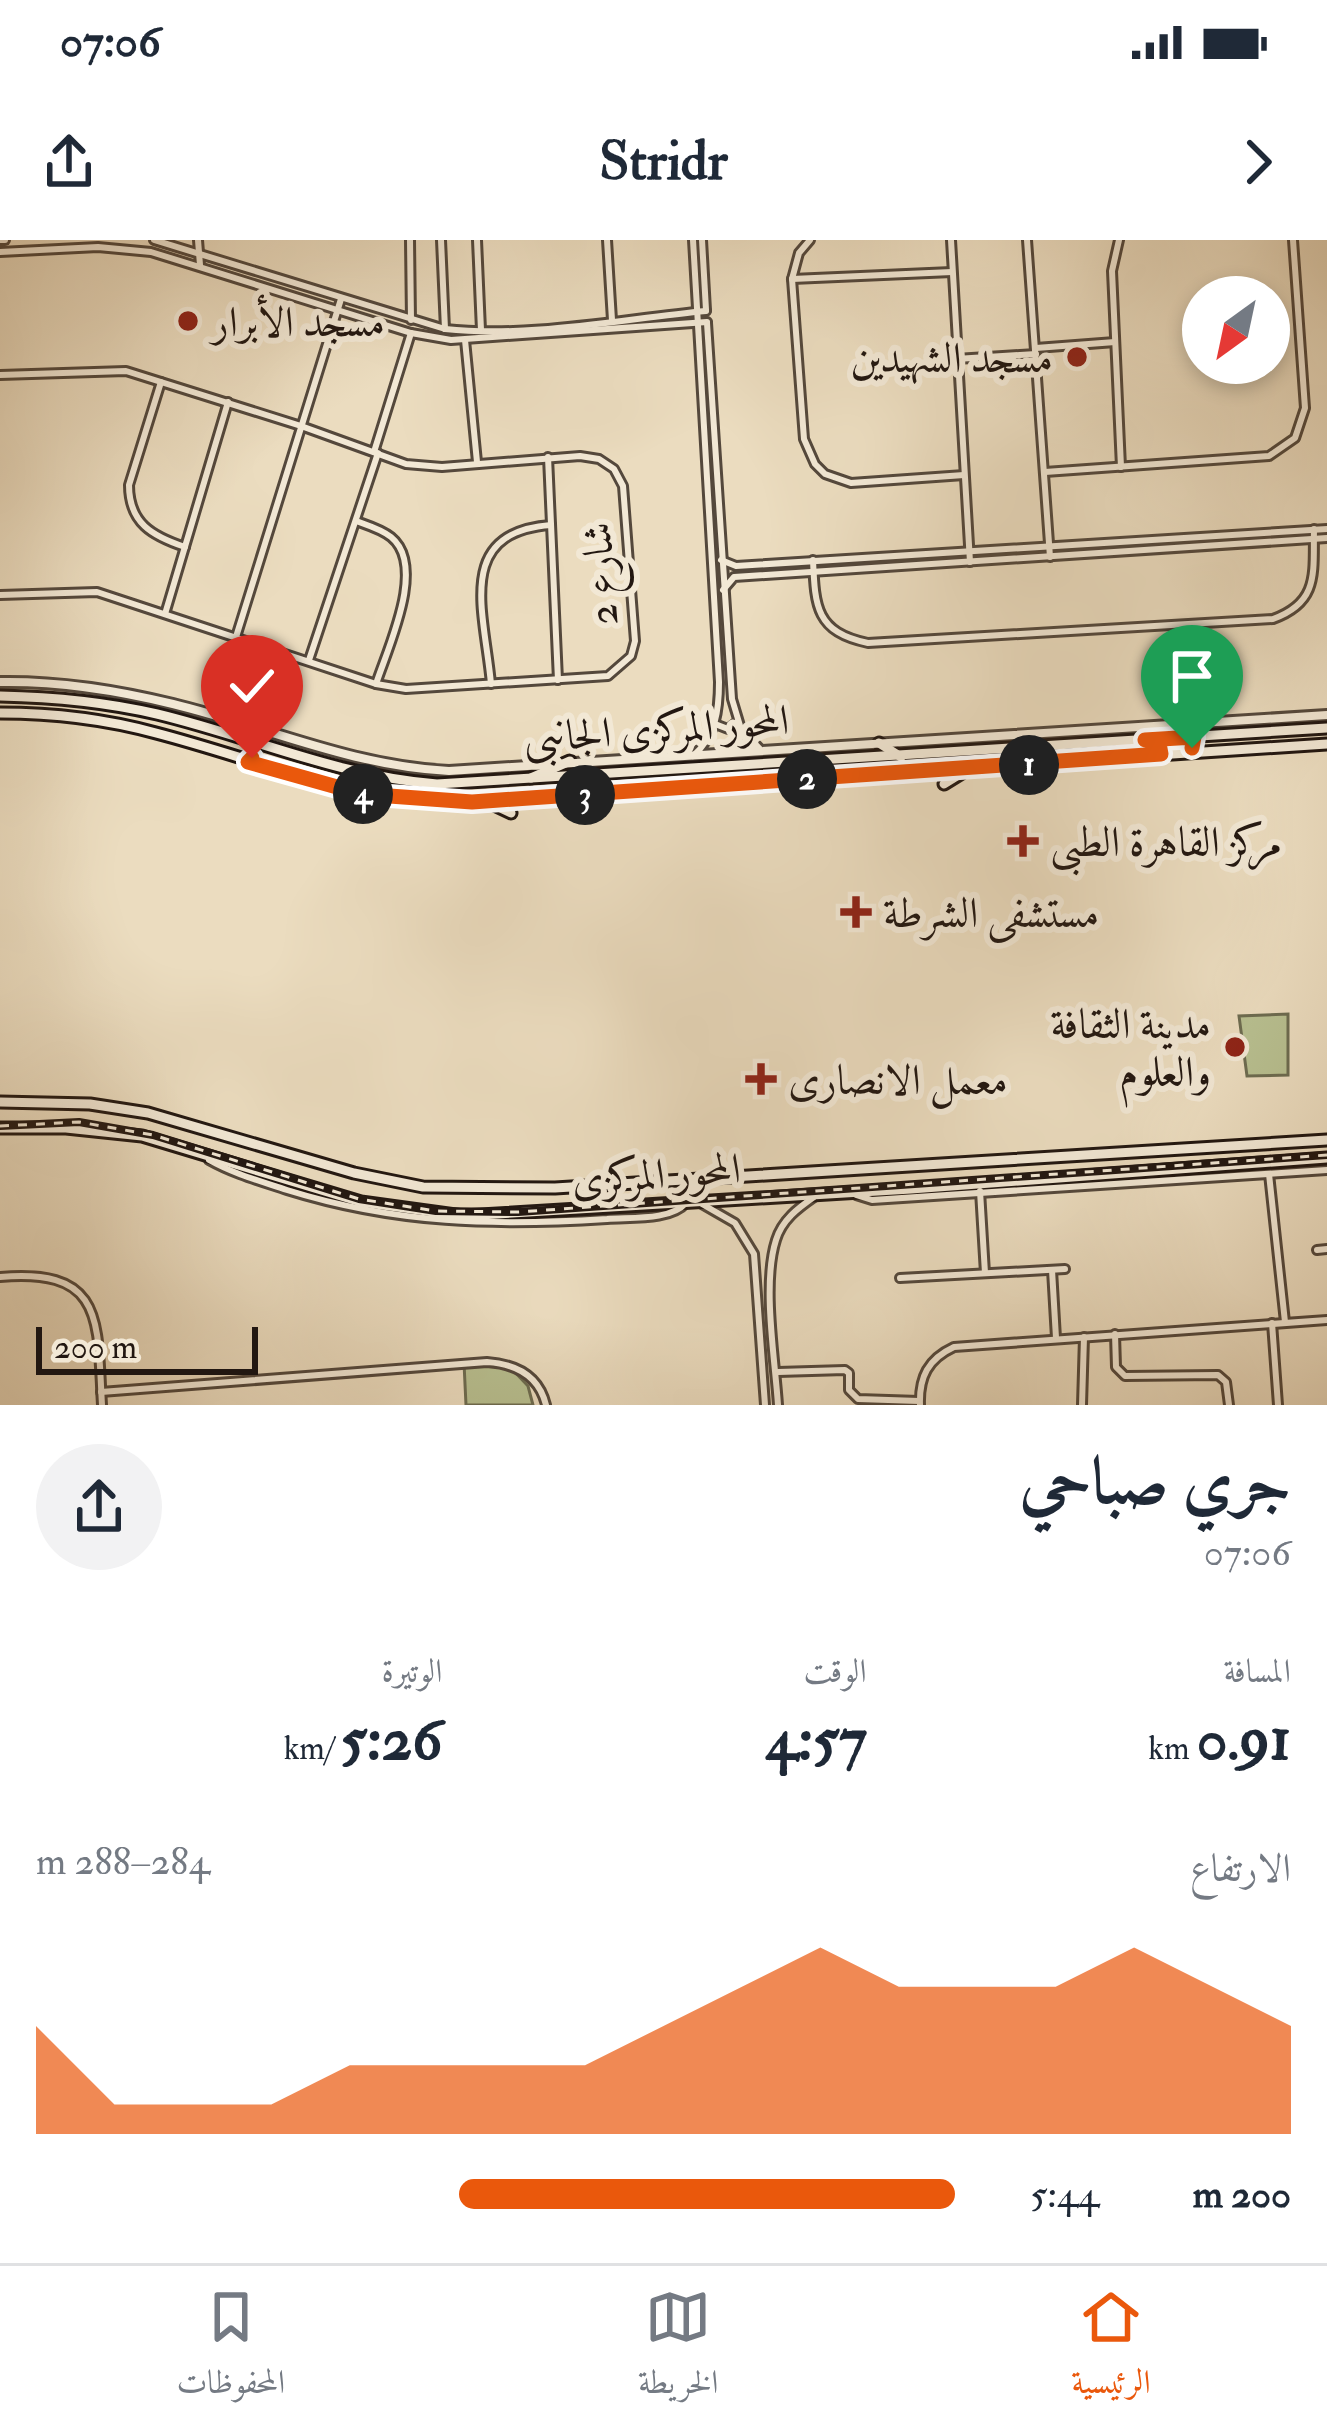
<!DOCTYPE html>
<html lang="ar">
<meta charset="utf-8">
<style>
:root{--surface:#fff;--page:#f2f2f3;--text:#1f2937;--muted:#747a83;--line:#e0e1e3;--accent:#ea580c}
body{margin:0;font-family:"IM FELL Double Pica",Amiri,serif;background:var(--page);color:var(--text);direction:rtl;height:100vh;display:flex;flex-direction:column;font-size:45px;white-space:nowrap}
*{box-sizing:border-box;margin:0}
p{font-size:39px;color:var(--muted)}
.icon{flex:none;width:66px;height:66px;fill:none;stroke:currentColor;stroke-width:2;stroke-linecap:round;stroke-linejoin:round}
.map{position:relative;height:1165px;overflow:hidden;direction:ltr}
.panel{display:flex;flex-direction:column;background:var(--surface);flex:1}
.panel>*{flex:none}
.needle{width:78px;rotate:213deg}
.tools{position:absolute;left:1182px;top:36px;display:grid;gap:24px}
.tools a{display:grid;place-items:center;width:108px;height:108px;border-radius:50%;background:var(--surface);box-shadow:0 6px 18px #0003;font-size:60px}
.scale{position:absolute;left:36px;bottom:30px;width:222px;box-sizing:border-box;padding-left:12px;border:6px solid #221711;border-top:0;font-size:33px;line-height:42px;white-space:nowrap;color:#221711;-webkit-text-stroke:9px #f2e8d5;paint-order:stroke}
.pin{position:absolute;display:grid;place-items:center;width:102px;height:102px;color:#fff;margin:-123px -51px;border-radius:50% 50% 50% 0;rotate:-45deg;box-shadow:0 0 12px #0007}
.pin .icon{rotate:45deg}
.km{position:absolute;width:60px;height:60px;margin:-30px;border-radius:50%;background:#222;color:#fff;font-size:33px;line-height:60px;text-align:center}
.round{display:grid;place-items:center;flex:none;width:126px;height:126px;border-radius:63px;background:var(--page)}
.overview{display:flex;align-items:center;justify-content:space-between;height:204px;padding:0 36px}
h1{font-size:66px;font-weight:700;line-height:90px}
.metrics{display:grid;grid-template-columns:repeat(3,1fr);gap:18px;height:204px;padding:12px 36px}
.metrics div{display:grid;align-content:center}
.metrics b{font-size:60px;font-weight:700}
.metrics small{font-size:33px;font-weight:400}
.metrics p{font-size:33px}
.chart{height:336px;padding:24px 36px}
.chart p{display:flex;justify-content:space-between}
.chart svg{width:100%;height:216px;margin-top:12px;fill:var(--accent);opacity:.7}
ul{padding:0 36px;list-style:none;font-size:39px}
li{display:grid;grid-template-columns:192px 144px 1fr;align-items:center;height:90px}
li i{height:30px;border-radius:15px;background:var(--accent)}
.status{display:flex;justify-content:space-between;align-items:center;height:84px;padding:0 60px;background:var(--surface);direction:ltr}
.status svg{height:33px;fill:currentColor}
header{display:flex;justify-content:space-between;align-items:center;height:156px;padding:0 36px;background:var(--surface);font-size:54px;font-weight:700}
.tab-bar{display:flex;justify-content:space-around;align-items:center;height:168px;border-top:3px solid var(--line);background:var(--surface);font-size:33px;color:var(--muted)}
.tab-bar a{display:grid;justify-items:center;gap:6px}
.tab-bar .current{color:var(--accent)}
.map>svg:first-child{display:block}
</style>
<div class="status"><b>07:06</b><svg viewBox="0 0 49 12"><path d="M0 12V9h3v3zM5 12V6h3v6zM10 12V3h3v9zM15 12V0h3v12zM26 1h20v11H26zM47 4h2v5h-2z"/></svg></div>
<header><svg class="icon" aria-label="forward" viewBox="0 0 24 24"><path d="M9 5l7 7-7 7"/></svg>Stridr<svg class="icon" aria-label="share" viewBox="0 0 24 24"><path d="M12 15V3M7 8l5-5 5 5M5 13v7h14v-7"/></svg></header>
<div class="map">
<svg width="1327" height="1165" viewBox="0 0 1327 1165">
<rect width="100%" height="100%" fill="#ebdcbf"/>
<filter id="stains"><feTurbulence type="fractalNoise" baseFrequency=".00167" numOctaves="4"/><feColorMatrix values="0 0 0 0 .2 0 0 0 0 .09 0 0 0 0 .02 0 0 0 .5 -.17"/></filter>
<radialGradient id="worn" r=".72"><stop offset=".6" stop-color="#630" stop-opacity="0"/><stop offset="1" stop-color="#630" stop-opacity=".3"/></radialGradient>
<g fill="#b8c091" stroke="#6d6c51" stroke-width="3">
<path d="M1288,774v61l-41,1 -8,-60z"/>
<path d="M464,1123l47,5 17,18 5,19h-67z"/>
</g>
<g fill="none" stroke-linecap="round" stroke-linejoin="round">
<g stroke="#54483c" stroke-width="12">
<g id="minor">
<path d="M0,0h5"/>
<path d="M154,0l291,89c86,9 176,-10 261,-18"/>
<path d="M198,0l2,25"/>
<path d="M410,0l1,80"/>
<path d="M441,0l4,89"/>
<path d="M477,0l4,90"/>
<path d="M607,0l5,80"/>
<path d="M693,0l26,442c0,28 -3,54 -26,74"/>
<path d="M702,0l4,70"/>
<path d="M810,0l-11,13 -7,26 12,160 11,25 10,10 26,9 113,-8"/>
<path d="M951,0l19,322"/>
<path d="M1027,0l23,317"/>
<path d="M1119,0l-7,31 9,196"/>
<path d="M0,12l98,-5 53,5 260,81 40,7 256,-18"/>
<path d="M792,39l160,-7"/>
<path d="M707,83l25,376 9,30 19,20"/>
<path d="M465,100l12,122"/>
<path d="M1036,108l79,-6"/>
<path d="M956,119l80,-5"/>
<path d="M0,135l126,-4 175,55 105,38 36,3 138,-11 19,3 15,10 9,17 12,155 -4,15 -23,20 -202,13 -30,-5 -279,-92 -97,3"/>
<path d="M161,142l-32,103c0,38 23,51 56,62"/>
<path d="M374,212l37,-119"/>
<path d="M548,217l10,223"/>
<path d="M1045,232l224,-16 26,-18 10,-30 -12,-168"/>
<path d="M356,281c11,4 25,8 35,16 36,29 -3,110 -15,147"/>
<path d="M721,320l15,6 591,-37"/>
<path d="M813,320c2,47 3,72 55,83l405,-24c47,-17 40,-47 41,-90"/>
<path d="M723,350l11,-13 593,-39"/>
<path d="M165,374l63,-212"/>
<path d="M236,397l105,-338"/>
<path d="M309,420l69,-207"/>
<path d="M491,444c-6,-70 -38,-152 60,-159"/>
<path d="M715,484l13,5 9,-7"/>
<path d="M209,920c25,14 51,21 78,30 109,34 207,36 320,29 23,-2 63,2 79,-16"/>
<path d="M1269,934l16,148"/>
<path d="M980,951l5,82"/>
<path d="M856,955l16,5 455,-30"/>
<path d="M702,964l33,19 19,31 11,151"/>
<path d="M1317,1010l10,-1"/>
<path d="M1052,1030l4,68"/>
<path d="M0,1037c105,-9 97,44 102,128"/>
<path d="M900,1038l165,-9"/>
<path d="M1272,1083l6,82"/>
<path d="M1115,1094l1,33 9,9 93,-1 8,7 3,23"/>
<path d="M778,1132l67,-2 4,3v17l9,9 61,2"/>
<path d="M101,1152l386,-30c29,2 52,14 59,43"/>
<path d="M778,1165c-3,-47 -16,-121 -2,-165 6,-20 22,-32 38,-43"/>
<path d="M920,1165c-1,-28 8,-46 34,-58l373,-27"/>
<path d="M1082,1165l2,-68"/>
</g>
</g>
<g stroke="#54483c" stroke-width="14">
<path id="tertiary" d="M0,442c59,-1 116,8 173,22 94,23 178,62 276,67l878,-56"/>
</g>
<g stroke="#221711" stroke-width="15">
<g id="secondary">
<path d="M0,456c53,1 105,6 157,18 96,23 179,62 280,70l890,-56"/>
<path d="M0,473c53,0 105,6 156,20 96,25 179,61 279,69l892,-58"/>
<path d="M879,503l22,14"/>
<path d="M531,538l39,-17"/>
<path d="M944,544l21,-13"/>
<path d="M492,564l19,9"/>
<path d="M0,862l90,2 58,9 206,60 69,14 132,1 772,-48"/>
<path d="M0,888h66l76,8 219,66 102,14 448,-27 416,-31"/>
</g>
</g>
<use href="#minor" stroke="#f2e8d5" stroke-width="6"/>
<use href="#tertiary" stroke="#f2e8d5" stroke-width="8"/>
<use href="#secondary" stroke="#f2e8d5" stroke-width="9"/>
<g stroke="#221711" stroke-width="8">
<path id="rail" d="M0,886l79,-4 74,13 206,64 77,12 82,1 809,-57"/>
</g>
<use href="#rail" stroke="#f2e8d5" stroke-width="3" stroke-dasharray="9" stroke-linecap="butt"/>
</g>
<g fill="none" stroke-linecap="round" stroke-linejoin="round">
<g stroke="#fff" stroke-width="24">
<path id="route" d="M252,518l-4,4 114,32 110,8 689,-48 -2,-11 -14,-3 49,-3 -2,11"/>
</g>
<use href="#route" stroke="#ea580c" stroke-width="15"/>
</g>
<g fill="#8f2418" stroke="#f2e8d5" stroke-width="4.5">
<circle cx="188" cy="81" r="12"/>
<circle cx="1077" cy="117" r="12"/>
<path d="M1017 583h12v12h12v12h-12v12h-12v-12h-12v-12h12z"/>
<path d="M850 654h12v12h12v12h-12v12h-12v-12h-12v-12h12z"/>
<circle cx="1235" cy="807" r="12"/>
<path d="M755 821h12v12h12v12h-12v12h-12v-12h-12v-12h12z"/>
</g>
<g text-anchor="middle" stroke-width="12" stroke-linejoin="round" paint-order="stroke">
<g font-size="42" fill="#221711" stroke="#f2e8d5" text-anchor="start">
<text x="212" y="96">مسجد الأبرار</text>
<text x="1053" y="132" text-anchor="end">مسجد الشهيدين</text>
<text x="1050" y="616">مركز القاهرة الطبى</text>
<text x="883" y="687">مستشفى الشرطة</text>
<text x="1211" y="798" text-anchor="end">مدينة الثقافة<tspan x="1211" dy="48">والعلوم</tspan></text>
<text x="788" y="854">معمل الانصارى</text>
</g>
<g font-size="42" fill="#221711" stroke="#f2e8d5">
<text transform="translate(599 334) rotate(-94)" y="15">شارع 2</text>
<text transform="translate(656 488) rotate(-4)" y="15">المحور المركزى الجانبى</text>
<text transform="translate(656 933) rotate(-4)" y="15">المحور المركزى</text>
</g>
</g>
<rect width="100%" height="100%" filter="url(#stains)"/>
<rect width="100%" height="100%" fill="url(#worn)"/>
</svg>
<div class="tools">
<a><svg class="needle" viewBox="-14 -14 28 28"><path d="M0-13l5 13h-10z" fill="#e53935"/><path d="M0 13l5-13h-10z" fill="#747a83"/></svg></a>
</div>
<div class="scale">200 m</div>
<div class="pin" style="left:1192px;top:508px;background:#1e9e55"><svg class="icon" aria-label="arrive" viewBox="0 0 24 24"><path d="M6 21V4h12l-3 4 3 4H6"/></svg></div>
<div class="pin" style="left:252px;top:518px;background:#d93025"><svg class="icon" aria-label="check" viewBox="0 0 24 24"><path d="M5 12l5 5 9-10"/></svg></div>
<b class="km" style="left:1029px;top:525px">1</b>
<b class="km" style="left:807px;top:539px">2</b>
<b class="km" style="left:585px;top:555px">3</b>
<b class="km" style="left:363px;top:554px">4</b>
</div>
<section class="panel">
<div class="overview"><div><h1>جري صباحي</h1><p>07:06</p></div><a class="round"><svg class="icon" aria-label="share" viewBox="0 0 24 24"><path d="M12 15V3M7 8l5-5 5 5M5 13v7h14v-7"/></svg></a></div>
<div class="metrics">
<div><p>المسافة</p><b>0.91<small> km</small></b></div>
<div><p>الوقت</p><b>4:57</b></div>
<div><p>الوتيرة</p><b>5:26<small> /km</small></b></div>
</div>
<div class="chart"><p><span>الارتفاع</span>284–288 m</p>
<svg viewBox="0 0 160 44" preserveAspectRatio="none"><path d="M0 44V22L10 38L20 38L30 38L40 30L50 30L60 30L70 30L80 22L90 14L100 6L110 14L120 14L130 14L140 6L150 14L160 22V44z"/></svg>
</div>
<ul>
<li><b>200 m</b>5:44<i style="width:54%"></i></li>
</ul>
</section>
<nav class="tab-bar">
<a class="current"><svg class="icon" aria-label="home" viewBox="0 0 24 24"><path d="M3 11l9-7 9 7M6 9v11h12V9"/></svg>الرئيسية</a>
<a><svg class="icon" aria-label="map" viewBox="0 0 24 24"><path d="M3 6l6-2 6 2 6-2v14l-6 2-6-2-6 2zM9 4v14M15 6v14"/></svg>الخريطة</a>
<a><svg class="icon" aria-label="saved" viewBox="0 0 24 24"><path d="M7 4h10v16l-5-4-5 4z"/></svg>المحفوظات</a>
</nav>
